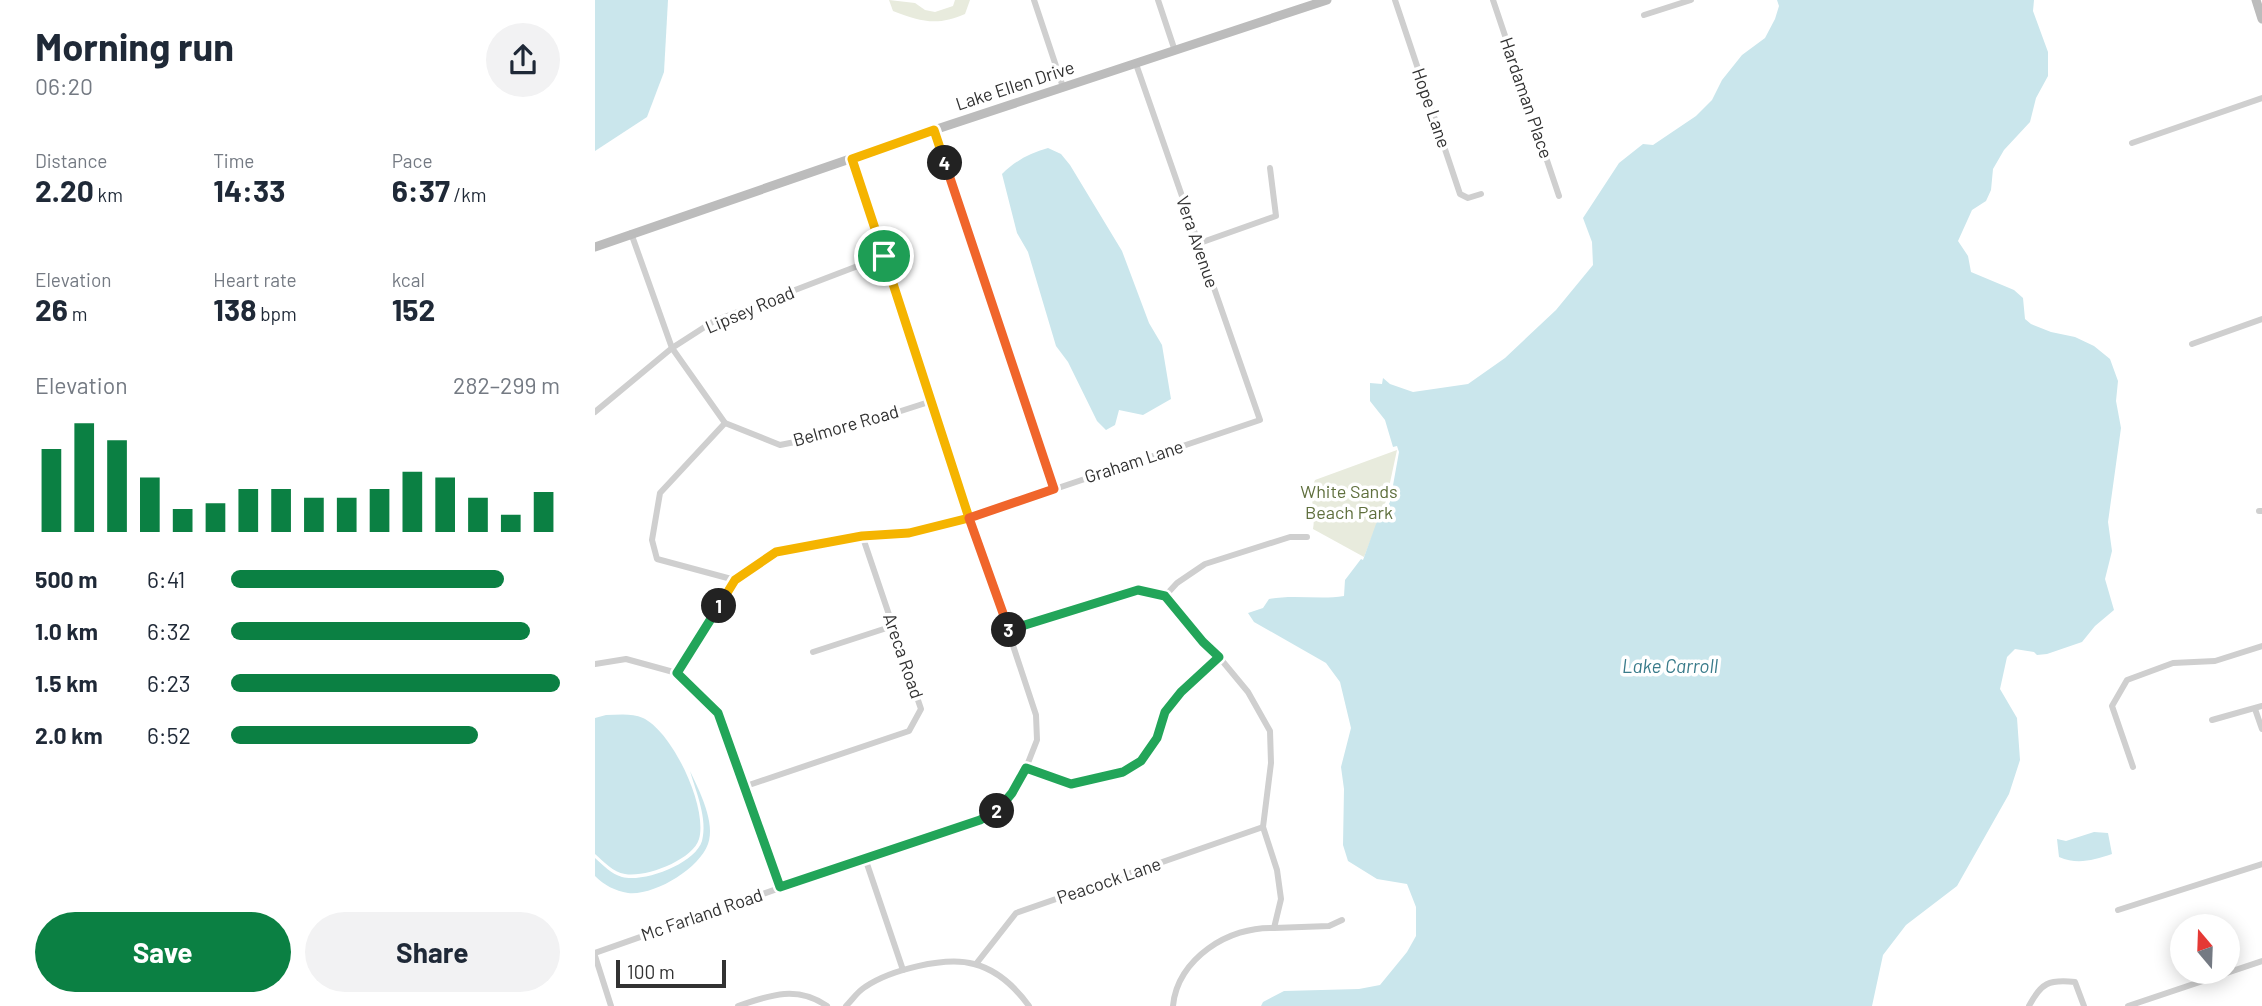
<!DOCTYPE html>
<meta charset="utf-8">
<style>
:root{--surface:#fff;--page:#f2f2f3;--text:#1f2937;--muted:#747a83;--accent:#0b8043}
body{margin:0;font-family:Barlow,sans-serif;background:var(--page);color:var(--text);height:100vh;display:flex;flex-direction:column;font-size:26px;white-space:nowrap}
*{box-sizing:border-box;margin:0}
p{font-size:23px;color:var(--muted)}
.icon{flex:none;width:38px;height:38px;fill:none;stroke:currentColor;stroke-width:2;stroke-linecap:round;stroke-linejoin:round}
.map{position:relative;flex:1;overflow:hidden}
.panel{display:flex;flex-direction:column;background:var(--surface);width:595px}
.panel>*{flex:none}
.needle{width:46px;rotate:341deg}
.controls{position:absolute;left:1575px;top:914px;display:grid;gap:14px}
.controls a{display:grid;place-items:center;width:70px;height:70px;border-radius:50%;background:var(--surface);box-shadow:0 4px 18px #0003;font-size:35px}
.scale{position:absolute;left:21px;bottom:18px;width:110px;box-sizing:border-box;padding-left:7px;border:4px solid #323232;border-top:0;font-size:19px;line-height:24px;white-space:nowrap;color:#323232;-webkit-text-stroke:5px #fff;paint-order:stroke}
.pin{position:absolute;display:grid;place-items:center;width:60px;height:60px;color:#fff;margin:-30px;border:4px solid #fff;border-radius:50%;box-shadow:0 2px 7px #0007}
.km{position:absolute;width:35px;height:35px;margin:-18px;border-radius:50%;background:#222;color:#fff;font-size:19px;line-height:35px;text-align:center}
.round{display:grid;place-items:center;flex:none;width:74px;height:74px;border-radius:37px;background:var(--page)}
.head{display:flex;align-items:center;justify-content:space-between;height:119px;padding:0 35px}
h1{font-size:38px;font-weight:700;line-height:52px}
.stats{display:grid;grid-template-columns:repeat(3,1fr);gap:10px;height:119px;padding:7px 35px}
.stats div{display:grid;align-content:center}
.stats b{font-size:30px;font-weight:700}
.stats small{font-size:19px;font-weight:400}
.stats p{font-size:19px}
.chart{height:196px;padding:14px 35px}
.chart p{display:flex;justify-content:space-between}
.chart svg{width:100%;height:126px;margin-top:7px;stroke:var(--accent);stroke-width:6}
.button{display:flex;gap:14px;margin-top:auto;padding:14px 35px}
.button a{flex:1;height:80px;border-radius:42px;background:var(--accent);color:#fff;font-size:28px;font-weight:700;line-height:80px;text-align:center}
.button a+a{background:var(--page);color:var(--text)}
ul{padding:0 35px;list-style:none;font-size:23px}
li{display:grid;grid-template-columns:112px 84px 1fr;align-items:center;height:52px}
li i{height:18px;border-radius:9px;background:var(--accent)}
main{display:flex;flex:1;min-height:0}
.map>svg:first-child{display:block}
</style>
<main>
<section class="panel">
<div class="head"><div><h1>Morning run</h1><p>06:20</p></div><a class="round"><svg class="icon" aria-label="share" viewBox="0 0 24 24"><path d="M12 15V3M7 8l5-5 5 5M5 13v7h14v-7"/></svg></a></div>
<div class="stats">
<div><p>Distance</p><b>2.20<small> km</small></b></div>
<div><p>Time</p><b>14:33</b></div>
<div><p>Pace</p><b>6:37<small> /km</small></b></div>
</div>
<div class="stats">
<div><p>Elevation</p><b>26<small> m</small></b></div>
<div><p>Heart rate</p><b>138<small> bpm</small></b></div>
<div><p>kcal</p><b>152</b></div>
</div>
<div class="chart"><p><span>Elevation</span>282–299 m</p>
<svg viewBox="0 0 160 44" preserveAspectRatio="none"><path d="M5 44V15M15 44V6M25 44V12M35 44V25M45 44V36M55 44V34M65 44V29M75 44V29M85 44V32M95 44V32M105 44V29M115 44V23M125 44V25M135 44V32M145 44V38M155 44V30"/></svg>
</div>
<ul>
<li><b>500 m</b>6:41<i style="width:83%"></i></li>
<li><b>1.0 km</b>6:32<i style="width:91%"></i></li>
<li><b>1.5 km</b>6:23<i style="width:100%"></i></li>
<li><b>2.0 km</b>6:52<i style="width:75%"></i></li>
</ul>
<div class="button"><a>Save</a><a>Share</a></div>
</section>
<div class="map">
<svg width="1667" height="1006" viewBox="0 0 1667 1006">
<rect width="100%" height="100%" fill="#fff"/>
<g fill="#e8ebdd">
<path d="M294,0l26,3 10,7 10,2 18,-6 2,-6h15l-5,14c-27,12 -44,8 -72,-3z"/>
<path d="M802,450l-11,51 -22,56 -51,-28c3,-16 -5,-34 2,-49z"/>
</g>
<g fill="#cae6ec">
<path d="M0,0h73l-4,72 -17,45 -52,34z"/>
<path d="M1182,0h257l-1,11 15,41v24l-12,22 -6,24 -26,28 -11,19 -2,21 -5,11 -14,9 -14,31 10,15 3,16 43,18 9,8 2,21 6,5 20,8 24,5 19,9 16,13 8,22 -2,20 5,27 -13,94 4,29 -7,28 9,31 -19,16 -13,16 -35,12 -10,1 -3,-3 -19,-3 -8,8 -7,32 17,29 3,42 -11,34 -52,92 -51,39 -23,30 -11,51h-611l2,-4 21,-11 75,-2 21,-4 27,-33 9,-16v-29l-9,-23 -30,-5 -29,-18 -5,-16 1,-56 -3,-22 10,-39 -11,-46 -14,-19 -72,-41 -6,-9 15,-5 6,-9c25,-5 50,1 75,-3l1,-16 16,-21 2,1 13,-36 14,-22 9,-50 -2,-6 -4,1 -8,-27 -15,-19v-18l12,1 1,-6 7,6 23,8 55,-8 37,-26 51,-48 37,-45 -1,-23 -9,-24 36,-55 24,-19 10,1 43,-29 16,-16 10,-20 20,-25 23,-17 10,-19 4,-13z"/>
<path d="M453,148l13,6 9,11 52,86 27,72 13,22 9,54 -28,16 -24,-5 -4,15 -9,5 -9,-9 -29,-59 -12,-16 -28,-94 -11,-19 -15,-59c13,-13 28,-21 46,-26z"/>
<path d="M11,715c12,0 26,-2 37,3 30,14 65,90 56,121 -6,21 -54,39 -74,35 -12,-2 -21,-12 -30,-20v-136z"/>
<path d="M95,771c9,19 26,52 18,73 -9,25 -54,52 -80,49 -13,-2 -24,-8 -33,-17v-18c8,7 16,16 27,19 21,6 73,-13 80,-36 6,-22 -6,-49 -12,-70z"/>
<path d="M1499,832l14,1 4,21c-19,6 -34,11 -53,3l-2,-18 9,2z"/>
</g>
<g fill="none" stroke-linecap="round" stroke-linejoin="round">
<g stroke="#cfcfcf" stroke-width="6">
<path d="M439,0l29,87"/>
<path d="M563,0l17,51"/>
<path d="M800,0l65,194 8,4 13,-4"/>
<path d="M898,0l66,196"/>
<path d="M1049,15l47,-15"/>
<path d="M339,130l120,359"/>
<path d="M1537,143l130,-45"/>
<path d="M36,233l41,115 53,75 55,22 40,-8 112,-36"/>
<path d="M602,244l79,-28 -6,-48"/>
<path d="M1597,344l70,-25"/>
<path d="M0,412l77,-64 42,-27 170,-65"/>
<path d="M130,423l-65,70 -8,47 5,19 78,21"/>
<path d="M1664,511h3"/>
<path d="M570,596l12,-13 28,-19 85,-27h17"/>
<path d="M413,630l130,-40 27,6 38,46 16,15 29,35 22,39 1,32 -8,64 14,43 4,29 -7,29c-45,-2 -97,31 -101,78"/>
<path d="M218,652l80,-26"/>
<path d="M0,664l31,-5 51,14 41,40 62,174"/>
<path d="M82,673l58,-93 41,-28 86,-17 47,-2 60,-15 291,-98 -124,-356"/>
<path d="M1660,709l7,20"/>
<path d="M1617,720l50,-14"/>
<path d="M1538,767l-21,-61 15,-26 46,-17 42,-2 47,-15"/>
<path d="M431,768l45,16 52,-12 18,-11 16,-23 8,-26 16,-20 38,-35"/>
<path d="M151,786l163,-55 12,-22 -59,-174"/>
<path d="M270,858l38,112"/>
<path d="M1523,910l144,-46"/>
<path d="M679,928l55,-2 13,-6"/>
<path d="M0,953l270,-95 115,-38 17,-9 15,-18 14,-25 11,-28 -1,-25 -184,-556"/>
<path d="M0,956l16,50"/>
<path d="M381,964l40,-51 247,-86"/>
<path d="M143,1006c32,-11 59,-21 89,0"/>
<path d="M251,1006c6,-6 12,-15 19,-19 25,-17 80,-31 109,-23 23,6 42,24 55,42"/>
<path d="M1434,1006c12,-23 20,-27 46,-24l9,24"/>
<path d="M1533,1006l134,-45"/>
</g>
<g stroke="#bcbcbc" stroke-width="9">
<path d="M1661,0l6,19"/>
<path d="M0,247l339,-117 393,-130"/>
</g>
</g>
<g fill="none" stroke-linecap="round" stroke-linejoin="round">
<g stroke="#fff" stroke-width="14">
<path id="split-1" d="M124,606l16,-26 41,-28 86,-16 47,-3 60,-15 -85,-262"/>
</g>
<g stroke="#fff" stroke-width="14">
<path id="split-2" d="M124,606l-42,67 41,40 62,174 200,-67 17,-9"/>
</g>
<g stroke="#fff" stroke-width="14">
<path id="split-3" d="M402,811l15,-18 14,-25 45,16 52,-12 18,-11 16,-23 8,-26 16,-20 38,-35 -16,-15 -38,-46 -27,-6 -129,40"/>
</g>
<g stroke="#fff" stroke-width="14">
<path id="split-4" d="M350,163l109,326 -85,29 40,112"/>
</g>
<g stroke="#fff" stroke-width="14">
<path id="split-5" d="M289,256l-32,-97 82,-29 11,33"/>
</g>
<use href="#split-1" stroke="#f5b400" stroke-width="9"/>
<use href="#split-2" stroke="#22a559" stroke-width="9"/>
<use href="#split-3" stroke="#22a559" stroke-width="9"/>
<use href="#split-4" stroke="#f0652b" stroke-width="9"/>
<use href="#split-5" stroke="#f5b400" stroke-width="9"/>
</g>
<g text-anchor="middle" stroke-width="7" stroke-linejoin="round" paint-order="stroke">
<g font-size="18" fill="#323232" stroke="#fff">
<text transform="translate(420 86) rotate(-18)" y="6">Lake Ellen Drive</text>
<text transform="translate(931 98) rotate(71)" y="6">Hardaman Place</text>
<text transform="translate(836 108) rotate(71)" y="6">Hope Lane</text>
<text transform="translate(602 242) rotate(71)" y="6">Vera Avenue</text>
<text transform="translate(155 310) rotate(-23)" y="6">Lipsey Road</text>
<text transform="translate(251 426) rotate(-16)" y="6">Belmore Road</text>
<text transform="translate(539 462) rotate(-18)" y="6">Graham Lane</text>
<text transform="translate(308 656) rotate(71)" y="6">Areca Road</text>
<text transform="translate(514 881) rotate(-19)" y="6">Peacock Lane</text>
<text transform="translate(107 915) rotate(-19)" y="6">Mc Farland Road</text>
</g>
<g font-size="18" fill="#5f6f3d" stroke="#fff">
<text x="754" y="498">White Sands<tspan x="754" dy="21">Beach Park</tspan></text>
</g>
<g font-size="19" font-style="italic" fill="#397b8a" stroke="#fff">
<text x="1075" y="673">Lake Carroll</text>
</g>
</g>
</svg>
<div class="controls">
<a><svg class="needle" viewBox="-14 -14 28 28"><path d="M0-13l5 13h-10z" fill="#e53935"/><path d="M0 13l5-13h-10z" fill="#747a83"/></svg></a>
</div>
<div class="scale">100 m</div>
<div class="pin" style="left:289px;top:256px;background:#1e9e55"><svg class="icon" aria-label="arrive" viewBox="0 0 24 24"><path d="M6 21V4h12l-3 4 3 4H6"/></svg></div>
<b class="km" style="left:124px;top:606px">1</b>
<b class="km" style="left:402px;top:811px">2</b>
<b class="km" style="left:414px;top:630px">3</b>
<b class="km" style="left:350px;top:163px">4</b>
</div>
</main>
